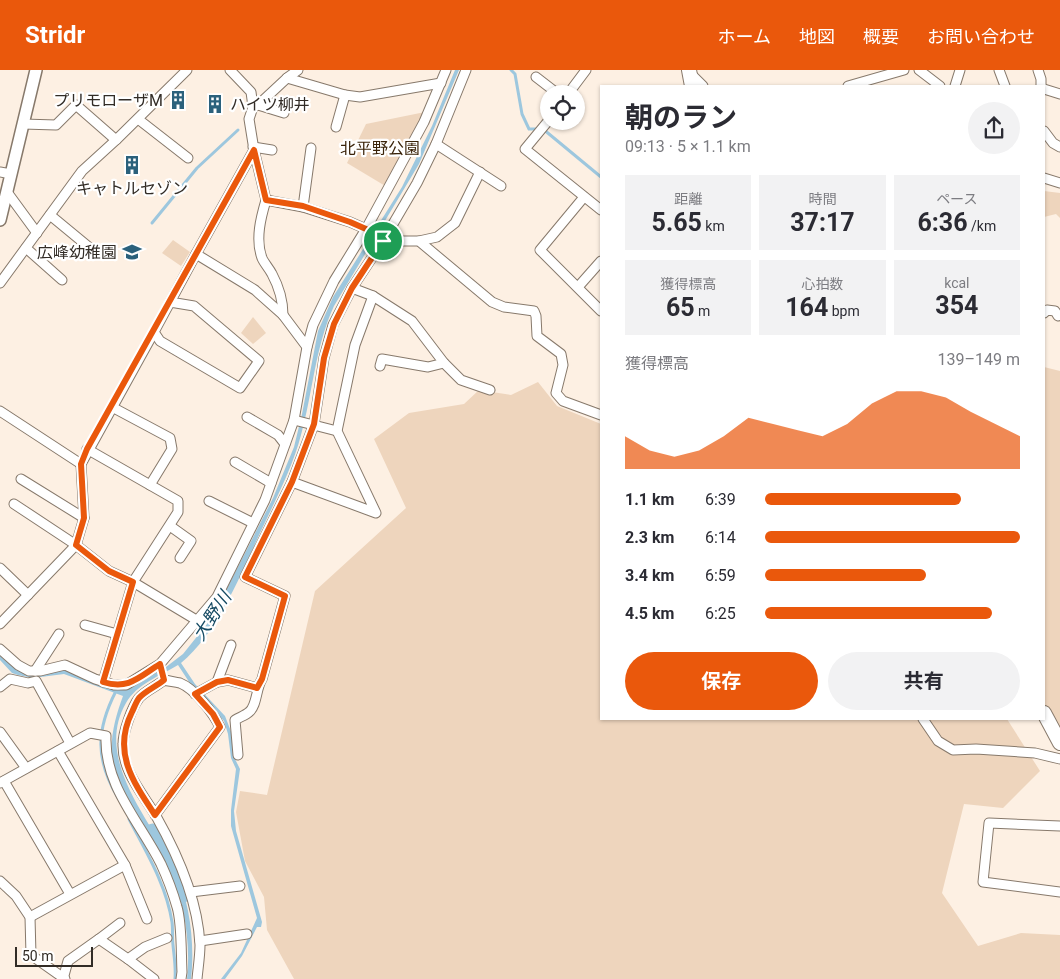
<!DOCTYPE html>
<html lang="ja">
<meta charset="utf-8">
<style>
:root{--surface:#fff;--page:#f2f2f3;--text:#2b2b33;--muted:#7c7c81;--accent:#ea580c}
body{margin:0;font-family:Roboto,"Noto Sans JP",sans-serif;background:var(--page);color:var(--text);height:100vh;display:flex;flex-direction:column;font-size:19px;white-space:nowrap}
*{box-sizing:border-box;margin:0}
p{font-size:16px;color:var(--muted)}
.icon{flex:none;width:28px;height:28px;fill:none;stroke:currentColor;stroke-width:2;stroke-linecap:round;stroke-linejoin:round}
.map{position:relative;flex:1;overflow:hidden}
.panel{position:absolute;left:600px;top:15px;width:445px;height:635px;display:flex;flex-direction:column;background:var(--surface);border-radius:0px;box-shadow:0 1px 4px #0004}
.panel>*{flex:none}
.buttons{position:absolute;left:540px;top:15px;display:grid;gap:10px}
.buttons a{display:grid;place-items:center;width:45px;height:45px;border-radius:50%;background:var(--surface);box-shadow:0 1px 4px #0004;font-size:25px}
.scale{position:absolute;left:15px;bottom:12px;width:78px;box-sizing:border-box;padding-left:5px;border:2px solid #322c26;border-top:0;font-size:14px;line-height:18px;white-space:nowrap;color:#322c26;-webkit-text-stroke:4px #fff;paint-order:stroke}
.pin{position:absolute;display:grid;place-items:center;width:42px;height:42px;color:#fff;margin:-21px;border:2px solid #fff;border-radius:50%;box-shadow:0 1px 5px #0007}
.round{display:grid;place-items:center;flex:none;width:52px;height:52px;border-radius:26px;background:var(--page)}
.overview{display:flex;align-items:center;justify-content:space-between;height:85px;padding:0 25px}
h1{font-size:28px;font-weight:700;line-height:38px}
.metrics{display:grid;grid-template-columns:repeat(3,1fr);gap:8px;height:85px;padding:5px 25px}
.metrics div{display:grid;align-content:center;border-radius:0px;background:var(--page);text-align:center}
.metrics b{font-size:25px;font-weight:700}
.metrics small{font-size:14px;font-weight:400}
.metrics p{font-size:14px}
.chart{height:140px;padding:10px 25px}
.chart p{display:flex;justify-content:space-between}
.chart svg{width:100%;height:90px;margin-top:5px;fill:var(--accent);opacity:.7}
.button{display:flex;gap:10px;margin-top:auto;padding:10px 25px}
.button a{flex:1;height:58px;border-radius:30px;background:var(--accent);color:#fff;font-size:20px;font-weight:700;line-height:58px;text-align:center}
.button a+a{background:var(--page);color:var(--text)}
ul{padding:0 25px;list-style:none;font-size:16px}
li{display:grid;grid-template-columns:80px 60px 1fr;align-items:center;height:38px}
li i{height:12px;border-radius:6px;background:var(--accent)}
header{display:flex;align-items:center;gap:30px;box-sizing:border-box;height:70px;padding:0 25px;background:var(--accent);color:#fff}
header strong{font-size:24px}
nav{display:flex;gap:28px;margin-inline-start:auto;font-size:18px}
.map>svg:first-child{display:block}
</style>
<header>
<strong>Stridr</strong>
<nav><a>ホーム</a><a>地図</a><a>概要</a><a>お問い合わせ</a></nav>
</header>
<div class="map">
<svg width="1060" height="909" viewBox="0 0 1060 909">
<rect width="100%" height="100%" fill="#fdf0e3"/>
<g fill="#eed5bd">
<path d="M425,42l-38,75 -40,-24 19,-39z"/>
<path d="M1044,121l16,2v25l-4,-4 -12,3z"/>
<path d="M173,170l17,12 -9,14 -19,-13z"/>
<path d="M253,247l13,16 -13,11 -12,-11z"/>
<path d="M1044,297l16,4v369l-16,-22z"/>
<path d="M538,312l19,24 44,18v295h406l33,52 -37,37 -39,-4 -22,89 36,53 43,-13 39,2v44h-766l-27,-49 -3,-33 -19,-36 -9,-49 4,-21 27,4 48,-204 91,-83 -32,-69 35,-26 55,-9 15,-14 32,5z"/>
</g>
<path fill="#9dc7de" d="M455,0h4l-40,94 -85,142c-19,41 -21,86 -33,129 -9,34 -26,66 -41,98 -20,43 -42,99 -79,130l14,21 30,32 7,18 2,23 6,12 -6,42 2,20 26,91 -1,5h-4l-15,29 -17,23h-4l20,-26 16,-35 -26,-92v-16l5,-41 -5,-11 -3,-24 -4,-13 -29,-30 -17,-26c-18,11 -41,19 -52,38 -33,57 26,118 49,167 15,32 20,74 16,109h-4c4,-37 -3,-78 -18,-112 -16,-32 -53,-77 -57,-111 -2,-20 4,-41 11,-60l-59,-22 -31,4 -15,-3 -6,-2 -12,-13v-6l13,12 51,3 56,20 11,-1 35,-21 17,-13 24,-30 9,-14 57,-112 21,-51 8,-33 16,-83 15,-34 69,-110 30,-61z"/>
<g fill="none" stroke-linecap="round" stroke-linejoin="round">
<g stroke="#9dc7de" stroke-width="3">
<path d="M511,0l4,4 7,40 7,15h14l58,48"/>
<path d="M152,153l45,-55 41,-38"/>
<path d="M116,621c-20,39 -21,68 2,107"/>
<path d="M129,749c17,33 37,65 43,103 1,7 0,15 1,23 1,11 3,22 2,34"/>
</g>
<path stroke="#9dc7de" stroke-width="19" d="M153,763l20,30 10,30"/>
<g stroke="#87796b" stroke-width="11">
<g id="minor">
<path d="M230,0l21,22 2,15 -4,12 5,31 12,50 37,7 47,15 16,7 17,12h36l73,61 12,5 30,4 2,5 1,20 24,18 2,11 -7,28 7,8 38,14"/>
<path d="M919,0l21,16"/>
<path d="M999,0l6,16"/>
<path d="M1038,0l3,9v7"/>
<path d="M690,3l13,13"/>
<path d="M536,7l22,17"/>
<path d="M287,8l58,17 15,2 81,-14"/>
<path d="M848,16l56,-16"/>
<path d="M955,16l5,-16"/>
<path d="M1044,19l16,5"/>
<path d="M568,24l18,-24"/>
<path d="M258,35l26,8"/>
<path d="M253,37l5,-2 29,-27 11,-8"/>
<path d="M138,49l50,39"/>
<path d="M549,50l-24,29 76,61"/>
<path d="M23,54l33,1 20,-20 40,35"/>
<path d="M336,57l9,-32"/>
<path d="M1044,61l9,12 7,4"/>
<path d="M436,74l65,42"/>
<path d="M253,77l19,3"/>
<path d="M254,80l-58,104 59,36 28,25 24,32"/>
<path d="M0,102l11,2"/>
<path d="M1044,108l16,5"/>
<path d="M7,122l30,41"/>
<path d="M584,127l-44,53 61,61"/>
<path d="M266,130c-5,17 -11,39 -4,58 2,5 7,10 10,16 7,13 11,26 11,41"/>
<path d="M303,137l8,-59"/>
<path d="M50,145l46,38"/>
<path d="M419,171l18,-4 18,-14 25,-51"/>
<path d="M26,178l36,32"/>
<path d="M0,213l82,-112 34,-31 71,-70"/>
<path d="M578,217l23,-26"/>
<path d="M352,218l21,8 39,25 32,42 17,17 29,10"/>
<path d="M170,232l24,4 65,55 -19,27 -80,-47 -6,-9 42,-78"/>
<path d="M1044,243l3,-3 8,1 3,5"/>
<path d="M380,296l2,-7 46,8 16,-4"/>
<path d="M112,337l58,31 2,11 -22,36"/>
<path d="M0,341l81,53"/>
<path d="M247,347l31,18 7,9"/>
<path d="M294,350l43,11"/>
<path d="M87,379l91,52v11l-45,70 65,39"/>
<path d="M235,392l36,21"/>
<path d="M21,409l63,39"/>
<path d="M292,412l84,31 -39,-82 18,-86 18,-49"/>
<path d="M209,431l44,22"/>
<path d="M14,434l62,41 33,26 24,11 -30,100"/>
<path d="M170,456l21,15 -11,17"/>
<path d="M0,498l28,27"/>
<path d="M0,554l76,-79 8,-27 -3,-54 73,-132"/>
<path d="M85,555l32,9"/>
<path d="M0,579l18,16 11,6h11l25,-6 30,14 19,6h12l34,-21 57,-67 48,-97 29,-80 13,-73 6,-22 21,-44 32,-52 58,-107 22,-52"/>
<path d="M35,601l24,-37"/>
<path d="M217,612l14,-37"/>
<path d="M0,617l10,-8 18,4 8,-2 34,62"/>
<path d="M195,624l22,-12 11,-2 29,8"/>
<path d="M923,649l15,22 15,9 23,-1 59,4 25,6"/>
<path d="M0,662l26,36"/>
<path d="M238,685l-3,-35c5,-3 11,-5 14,-8 8,-6 7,-24 13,-33l23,-83 -40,-19 47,-95 22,-58 10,-66 9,-33 19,-37 31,-47 34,-58 19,-39 30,-74"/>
<path d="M4,711l66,113"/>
<path d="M0,713l90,-50 16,3c-2,50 34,86 55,128 6,13 12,29 16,43 5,16 4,47 5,65l-1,7"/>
<path d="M155,745l65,-88c-7,-14 -25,-38 -40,-44 -5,-1 -11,-2 -16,-3 -7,6 -19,11 -25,18 -7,9 -16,34 -16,46 -1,27 20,50 33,72 22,39 42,84 44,129 0,11 -2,23 -3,34"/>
<path d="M1060,756l-71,-3 -6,59 77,10"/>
<path d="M125,795l22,54"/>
<path d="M0,811l16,15 14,21 1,38 34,24"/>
<path d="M191,822l49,-6"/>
<path d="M30,847l95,-52 -67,-114"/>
<path d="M99,869l21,-16"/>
<path d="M200,871l47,-7"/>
<path d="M128,889l26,20"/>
<path d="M63,909l5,-18 31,-22 29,20 17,-12 22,-9"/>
</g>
</g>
<g stroke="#87796b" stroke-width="14">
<path id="tertiary" d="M0,150l36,-150"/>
</g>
<g stroke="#87796b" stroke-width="16">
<g id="secondary">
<path d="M689,0l3,16"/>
<path d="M1044,643l16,30"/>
</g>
</g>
<use href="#minor" stroke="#fff" stroke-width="9"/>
<use href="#tertiary" stroke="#fff" stroke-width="11"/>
<use href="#secondary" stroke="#fff" stroke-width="14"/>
</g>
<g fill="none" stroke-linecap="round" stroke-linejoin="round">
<g stroke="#fff" stroke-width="10">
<path id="route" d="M254,80l12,50 37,6 47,16 16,7 17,12 -31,47 -18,36 -10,34 -10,66 -22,58 -47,95 40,19 -23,83 -5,9 -29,-8 -11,2 -22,12 18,20 7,13 -65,88c-22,-33 -43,-63 -23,-103 2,-4 4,-10 7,-14 6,-7 18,-12 25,-18l-4,-16c-21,13 -31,26 -57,18l30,-100 -24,-11 -33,-26 8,-27 -3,-54 6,-15z"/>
</g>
<use href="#route" stroke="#ea580c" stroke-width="6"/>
</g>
<defs>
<g id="building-bare" transform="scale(1.5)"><path d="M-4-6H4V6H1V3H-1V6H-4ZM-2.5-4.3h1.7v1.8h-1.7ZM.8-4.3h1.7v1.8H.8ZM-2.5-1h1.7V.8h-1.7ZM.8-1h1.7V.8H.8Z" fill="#2b617c" stroke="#fff" stroke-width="2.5" paint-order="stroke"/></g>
<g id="school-bare" transform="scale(1.5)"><path d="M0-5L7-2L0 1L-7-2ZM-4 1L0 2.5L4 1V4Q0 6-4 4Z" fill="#2b617c" stroke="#fff" stroke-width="2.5" paint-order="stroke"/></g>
</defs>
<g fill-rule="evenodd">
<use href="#building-bare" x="178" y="30"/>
<use href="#building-bare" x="215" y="34"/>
<use href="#building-bare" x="132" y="95"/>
<use href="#school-bare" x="132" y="182"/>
</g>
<g text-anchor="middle" stroke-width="4.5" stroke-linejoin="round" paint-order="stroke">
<g font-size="16" fill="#322c26" stroke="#fff" text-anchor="end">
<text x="163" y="36">プリモローザM</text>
<text x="230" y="40" text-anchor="start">ハイツ柳井</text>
<text x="132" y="124" text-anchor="middle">キャトルセゾン</text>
<text x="117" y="188">広峰幼稚園</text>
</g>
<g font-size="16" fill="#3a2309" stroke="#fff">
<text x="380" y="84">北平野公園</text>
</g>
<g font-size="18" font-style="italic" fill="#144962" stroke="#fff">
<text transform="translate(212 546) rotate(-57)" y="6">大野川</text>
</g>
</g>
</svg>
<div class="buttons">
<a><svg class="icon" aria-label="locate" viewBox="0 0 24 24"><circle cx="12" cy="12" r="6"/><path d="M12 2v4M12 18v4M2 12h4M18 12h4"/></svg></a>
</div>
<div class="scale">50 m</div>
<div class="pin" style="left:383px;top:171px;background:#1e9e55"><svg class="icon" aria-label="arrive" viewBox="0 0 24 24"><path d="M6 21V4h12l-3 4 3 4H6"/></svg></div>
<section class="panel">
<div class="overview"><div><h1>朝のラン</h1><p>09:13 · 5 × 1.1 km</p></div><a class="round"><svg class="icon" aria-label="share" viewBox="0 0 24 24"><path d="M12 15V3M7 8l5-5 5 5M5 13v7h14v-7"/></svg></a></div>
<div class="metrics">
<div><p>距離</p><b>5.65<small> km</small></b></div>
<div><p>時間</p><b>37:17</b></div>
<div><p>ペース</p><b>6:36<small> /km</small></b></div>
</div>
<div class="metrics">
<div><p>獲得標高</p><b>65<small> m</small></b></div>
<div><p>心拍数</p><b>164<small> bpm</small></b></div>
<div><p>kcal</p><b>354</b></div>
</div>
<div class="chart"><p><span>獲得標高</span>139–149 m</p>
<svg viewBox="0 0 160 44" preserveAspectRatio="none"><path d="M0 44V28L10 35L20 38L30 35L40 28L50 19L60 22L70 25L80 28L90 22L100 12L110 6L120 6L130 9L140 16L150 22L160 28V44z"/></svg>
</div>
<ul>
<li><b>1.1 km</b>6:39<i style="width:77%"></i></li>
<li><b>2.3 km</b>6:14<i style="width:100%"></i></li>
<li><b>3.4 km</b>6:59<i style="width:63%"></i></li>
<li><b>4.5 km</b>6:25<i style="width:89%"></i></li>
</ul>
<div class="button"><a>保存</a><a>共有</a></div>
</section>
</div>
